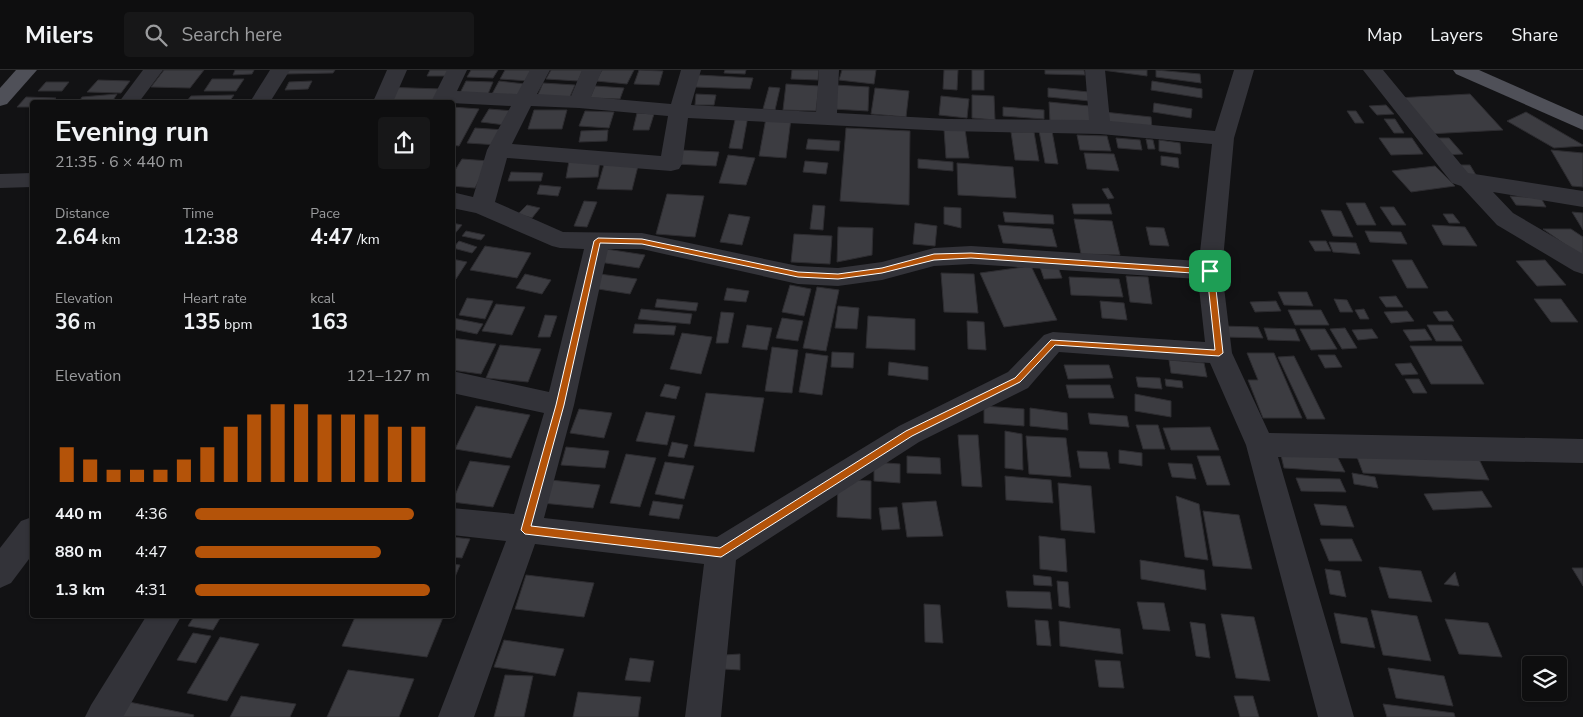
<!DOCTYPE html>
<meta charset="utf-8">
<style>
:root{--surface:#0e0e0f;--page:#171718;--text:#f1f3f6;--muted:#9b9c9e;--line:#2e2e2f;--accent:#b45309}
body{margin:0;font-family:"Nunito Sans",sans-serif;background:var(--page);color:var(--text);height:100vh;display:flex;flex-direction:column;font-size:19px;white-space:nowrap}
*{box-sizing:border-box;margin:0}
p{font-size:16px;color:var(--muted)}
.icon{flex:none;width:28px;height:28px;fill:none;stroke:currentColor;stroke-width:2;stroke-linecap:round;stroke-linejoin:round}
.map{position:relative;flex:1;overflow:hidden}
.drawer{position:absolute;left:30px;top:30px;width:425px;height:518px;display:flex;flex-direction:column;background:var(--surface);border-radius:5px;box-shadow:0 1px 4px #0004,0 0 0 1px var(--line)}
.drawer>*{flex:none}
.buttons{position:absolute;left:1522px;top:586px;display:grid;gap:10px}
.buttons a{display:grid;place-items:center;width:45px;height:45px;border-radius:5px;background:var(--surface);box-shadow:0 1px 4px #0004,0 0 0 1px var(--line);font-size:25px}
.pin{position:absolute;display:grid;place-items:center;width:42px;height:42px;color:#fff;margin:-21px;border-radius:10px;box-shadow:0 2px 8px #0006}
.round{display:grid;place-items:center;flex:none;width:52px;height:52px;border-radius:5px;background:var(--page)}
.overview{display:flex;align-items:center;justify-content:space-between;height:85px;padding:0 25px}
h1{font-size:28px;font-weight:700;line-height:38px}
.metrics{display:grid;grid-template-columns:repeat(3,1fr);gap:8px;height:85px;padding:5px 25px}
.metrics div{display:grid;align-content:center}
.metrics b{font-size:21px;font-weight:700}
.metrics small{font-size:14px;font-weight:400}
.metrics p{font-size:14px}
.chart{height:140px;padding:10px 25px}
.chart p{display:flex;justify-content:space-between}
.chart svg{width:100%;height:90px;margin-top:5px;stroke:var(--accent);stroke-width:6}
ul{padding:0 25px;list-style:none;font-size:16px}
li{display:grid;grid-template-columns:80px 60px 1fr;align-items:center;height:38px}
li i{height:12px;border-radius:6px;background:var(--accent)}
header{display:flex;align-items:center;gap:30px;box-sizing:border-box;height:70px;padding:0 25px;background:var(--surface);border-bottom:1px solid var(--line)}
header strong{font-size:24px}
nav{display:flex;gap:28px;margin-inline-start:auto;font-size:18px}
.search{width:350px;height:45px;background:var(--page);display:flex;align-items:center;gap:12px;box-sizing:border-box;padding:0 18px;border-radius:5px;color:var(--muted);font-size:19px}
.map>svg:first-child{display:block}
</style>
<header>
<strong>Milers</strong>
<div class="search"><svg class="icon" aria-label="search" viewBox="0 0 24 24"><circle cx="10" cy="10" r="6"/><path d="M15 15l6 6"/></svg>Search here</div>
<nav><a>Map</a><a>Layers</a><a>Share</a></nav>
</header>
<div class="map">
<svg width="1583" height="647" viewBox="0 0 1583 647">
<rect width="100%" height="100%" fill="#121214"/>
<g fill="#3c3c41" stroke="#2d2c30">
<path d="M164,0h40l-14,18 -39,-1z"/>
<path d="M235,0h19l-2,4 -19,1z"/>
<path d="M289,0h46l-2,3 -47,1z"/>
<path d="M430,0h27l-3,6h-27z"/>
<path d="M471,0h27l-5,8 -26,-1z"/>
<path d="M505,0h31l-7,11 -29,-2z"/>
<path d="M551,0h32l-5,11 -32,-2z"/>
<path d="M602,0h32l-7,14 -31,-3z"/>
<path d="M639,0l24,1 -4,14 -25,-1z"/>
<path d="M725,0h21l-1,4 -21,-1z"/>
<path d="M792,0h27l-1,10 -27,-1z"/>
<path d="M842,0h34l-2,14 -35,-4z"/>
<path d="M944,0h14l-1,20 -14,-1z"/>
<rect x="972" y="0" width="12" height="20"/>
<path d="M1045,0h39l1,5 -40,-1z"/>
<path d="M1102,0h45v6z"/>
<path d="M1156,0l44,4 1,9 -45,-6z"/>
<path d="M698,5l55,3 -3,11 -55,-2z"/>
<path d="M212,9h32l-8,12h-32z"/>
<path d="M98,10l32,1 -9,12 -34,-1z"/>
<path d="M312,11l-4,8 -23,1 4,-8z"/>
<path d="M466,11l27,1 -5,12 -28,-1z"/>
<path d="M499,11l26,3 -7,12 -26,-2z"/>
<path d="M1152,11l50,8v9l-51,-8z"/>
<path d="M46,12h23l-7,9h-24z"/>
<path d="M543,13l32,2 -6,14 -32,-2z"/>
<path d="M786,14l33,2 -3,25 -33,-1z"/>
<path d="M835,15l34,2 -1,24 -35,-2z"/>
<path d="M595,16l29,2 -4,11 -30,-1z"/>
<path d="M382,17l59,2 -7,13h-61z"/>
<path d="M769,17l11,1 -5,22 -12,-1z"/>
<path d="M875,18l34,3 -3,26 -35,-3z"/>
<path d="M1048,18l41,4 1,9 -42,-4z"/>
<path d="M117,24l-5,8h-33l3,-5z"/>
<path d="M696,24l20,1 -2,10h-19z"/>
<path d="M1470,24l33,36 -75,4 -31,-36z"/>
<path d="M234,25l-5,7h-43l5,-6z"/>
<path d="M972,25l22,1 1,24 -23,-2z"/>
<path d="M941,26l28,3 -2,19 -28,-3z"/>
<path d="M26,27l30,1 -5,4h-19v5h-15z"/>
<path d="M1049,32l41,4 2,20 -42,-3z"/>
<path d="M1154,33l38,6 -1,9 -38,-6z"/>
<path d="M1386,35l8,9 -17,1 -8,-9z"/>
<path d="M452,37l27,2 -20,37 -7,-1z"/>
<path d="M1003,37l41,3v9l-41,-3z"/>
<path d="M489,39l25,2 -9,14 -24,-3z"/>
<path d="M534,40h33l-5,19h-34z"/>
<path d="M585,41l29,1 -5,16 -30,-2z"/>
<path d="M1347,41h9l8,12h-9z"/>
<path d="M1104,42l47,5 1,11 -47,-5z"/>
<path d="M1526,42l57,33v1l-29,2 -47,-27z"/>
<path d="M637,43l17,1 -5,16h-16z"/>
<path d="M736,45l12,1 -6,33 -13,-1z"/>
<path d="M766,48l25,1 -5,39 -27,-2z"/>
<path d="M1384,49h11l9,14h-10z"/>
<path d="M475,58l30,2 -7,15 -31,-2z"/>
<path d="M846,58l64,3 -1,74 -69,-4z"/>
<path d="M944,59h21l4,29h-23z"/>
<path d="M608,60l-1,11 -28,1 2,-11z"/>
<path d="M1039,61h13l6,33 -13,-1z"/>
<path d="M1011,62h23l5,29 -24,-1z"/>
<path d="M1077,65l30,1 4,15 -31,-1z"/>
<path d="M1116,68l24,2 2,10 -24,-2z"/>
<path d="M1379,68h33l11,16 -32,1z"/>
<path d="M1433,68h16l14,16 -17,1z"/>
<path d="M808,69l32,2 -1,10 -33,-2z"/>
<path d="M1146,69l7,1 2,9h-7z"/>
<path d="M1159,70l21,3 1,11 -22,-3z"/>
<path d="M679,80l40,2 -3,14 -40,-2z"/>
<path d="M1551,80l32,3v34l-11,-1z"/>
<path d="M1084,83l30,1 5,17 -32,-2z"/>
<path d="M728,85l27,3 -9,27 -27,-2z"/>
<path d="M1161,86l17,2 1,10 -18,-3z"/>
<path d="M462,89l27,2 -14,27 -23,-2v-11z"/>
<path d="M918,89l35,3v9l-35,-3z"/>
<path d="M600,90l-2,17 -32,1 3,-17z"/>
<path d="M605,91l34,1 -7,28 -35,-1z"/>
<path d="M805,91l23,2 -2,11 -23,-2z"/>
<path d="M957,93l56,4 3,31 -58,-3z"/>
<path d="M1456,95h14l6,10 -14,-1z"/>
<path d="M1435,96l20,20 -44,6 -19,-21z"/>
<path d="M511,102l32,1 -2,8h-33z"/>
<path d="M540,115l21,2 -3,9 -21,-2z"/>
<path d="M1108,118l6,10 -6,1 -6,-10z"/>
<path d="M667,124l37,2 -9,41 -39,-3z"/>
<path d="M1510,126l31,2 5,9 -30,-2z"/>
<path d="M584,131l13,1 -10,25 -13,-1z"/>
<path d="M1346,133h19l11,22h-19z"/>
<path d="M1072,134h37l3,10h-38z"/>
<path d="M527,135l13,3 -8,10 -14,-4z"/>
<path d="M813,135l12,1 -2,24 -13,-1z"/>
<path d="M944,137l17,1v20l-17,-4z"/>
<path d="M1380,137h14l12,18h-14z"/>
<path d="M1321,140l20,1 12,26 -20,-1z"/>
<path d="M1003,142l50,3 1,9 -49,-2z"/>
<path d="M1572,142l11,1v17z"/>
<path d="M729,144l21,3 -8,28 -22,-3z"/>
<path d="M1443,144h10l7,9h-11z"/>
<path d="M1074,149l38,2 8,34 -39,-1z"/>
<path d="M452,153l10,2 -10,12z"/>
<path d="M915,153l22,3 -2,20 -22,-2z"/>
<path d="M998,155l54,4 5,18 -54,-4z"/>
<path d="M1432,155l33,2 12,19 -34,-1z"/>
<path d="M838,157l35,1 -1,27 -35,7z"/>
<path d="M1146,157l18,1 5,18 -19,-1z"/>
<path d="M1543,159h28l12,8v20z"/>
<path d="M466,161l19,4 -4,5 -19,-4z"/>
<path d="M1365,161l36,1 6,12 -37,-2z"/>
<path d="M794,164l38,2 -2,28 -39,-2z"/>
<path d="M459,171l18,6 -5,6 -19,-5z"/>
<path d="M1309,171h17l5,10h-16z"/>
<path d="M1329,172l27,1 4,11 -27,-2z"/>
<path d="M485,176l46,7 -14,25 -47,-8z"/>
<path d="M606,179l39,6 -6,13 -40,-6z"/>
<path d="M452,189l15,3 -11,17 -4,-1z"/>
<path d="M1392,190h20l16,28h-21z"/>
<path d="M1545,190l21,25 -29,1 -21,-25z"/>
<path d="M1031,196l26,54 -53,7 -24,-54z"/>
<path d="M1040,197h18l4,11 -18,1z"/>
<path d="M592,203l45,6 -7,15 -45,-7z"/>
<path d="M941,203l33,1 4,39 -34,-1z"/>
<path d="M525,204l26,6 -9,14 -26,-6z"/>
<path d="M1126,206l22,1 4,27 -22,-2z"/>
<path d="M1069,207l50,2 4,18 -52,-2z"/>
<path d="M790,215l21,4 -7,27 -22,-4z"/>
<path d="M817,217l22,3 -13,61 -23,-3z"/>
<path d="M727,218l22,3 -3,11 -22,-2z"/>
<path d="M1278,222h29l6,14 -29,-1z"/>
<path d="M1396,226l7,11h-17l-7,-10z"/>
<path d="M467,228l26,3 -8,18 -26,-4z"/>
<path d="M657,229l41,4 -2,8 -41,-4z"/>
<path d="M1334,229l13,1 6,12h-13z"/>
<path d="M1534,229h27l17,23h-27z"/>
<path d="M1100,231l24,2 3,17 -25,-2z"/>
<path d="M1276,231l5,10 -26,1 -5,-10z"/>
<path d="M496,234l29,3 -13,28 -30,-4z"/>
<path d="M838,236l21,2 -2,21 -22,-1z"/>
<path d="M641,239l51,5 -2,10 -52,-5z"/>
<path d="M1364,239l5,10h-9l-5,-9z"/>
<path d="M1288,240h33l8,15h-34z"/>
<path d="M1407,241l7,10 -23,2 -7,-11z"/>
<path d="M1447,241l7,10h-15l-6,-9z"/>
<path d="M721,242l13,1 -6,30h-12z"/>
<path d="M545,245l12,1 -7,21h-12z"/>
<path d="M868,246l47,3v31l-49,-2z"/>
<path d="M452,248h1l30,6 -6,10 -25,-5z"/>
<path d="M782,248l21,3 -5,20 -22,-3z"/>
<path d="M967,251l17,1 2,28 -18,-1z"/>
<path d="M635,254l41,2 -2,9 -41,-2z"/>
<path d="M747,255l25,3 -5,22 -25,-3z"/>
<path d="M1427,255h25l10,16h-26z"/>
<path d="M1221,256l37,1 5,11 -38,-1z"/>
<path d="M1264,258l31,1 5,12 -32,-1z"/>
<path d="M1345,258l12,20 -15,1 -12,-20z"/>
<path d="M1300,259h25l12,20 -26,1z"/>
<path d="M1372,259l6,9 -20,2 -6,-10z"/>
<path d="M1425,259l7,11 -22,1 -7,-11z"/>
<path d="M682,263l30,4 -11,37 -31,-5z"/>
<path d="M452,268l44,6 -15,30 -29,-4z"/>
<path d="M500,275l41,4 -13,33 -42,-4z"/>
<path d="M1410,276h52l22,38h-53z"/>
<path d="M772,277l26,3 -6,43 -27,-2z"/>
<path d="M832,282l22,1 -1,15 -22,-1z"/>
<path d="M806,283l22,3 -6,39 -23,-3z"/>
<path d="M1247,283h27l28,65h-39l-15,-38h10z"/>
<path d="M1318,285h17l7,12 -17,1z"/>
<path d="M1294,286l31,63h-18l-29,-62z"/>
<path d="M1169,290l35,3 3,14 -36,-4z"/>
<path d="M889,292l39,5v13l-40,-5z"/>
<path d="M1411,293l7,11 -16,1 -7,-11z"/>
<path d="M1064,295h45l4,13 -45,1z"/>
<path d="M1136,307l24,1 2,11 -24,-2z"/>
<path d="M1165,309l17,2 1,7 -17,-2z"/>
<path d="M1405,309h14l8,14h-14z"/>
<path d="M665,314l15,3 -4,12 -16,-3z"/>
<path d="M1066,315h44l4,13h-45z"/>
<path d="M706,323l58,5 -10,54 -60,-6z"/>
<path d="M1135,324l36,7v16l-36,-6z"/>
<path d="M476,336l54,9 -19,43 -56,-9z"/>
<path d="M984,336l40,3v17l-40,-3z"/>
<path d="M1030,338l37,5 1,17 -38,-4z"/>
<path d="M579,339l33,4 -8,25 -34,-5z"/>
<path d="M646,342l29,4 -8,29 -31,-4z"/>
<path d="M1088,343l39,3 2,11 -39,-3z"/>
<path d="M1136,355h22l7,24h-22z"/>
<path d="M1210,357l9,23h-48l-8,-22z"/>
<path d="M1005,361l17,3 1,36 -18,-2z"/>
<path d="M958,365h20l4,52 -20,-1z"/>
<path d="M1026,366l40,2 5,39 -42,-3z"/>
<path d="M672,372l16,3 -4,13 -16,-2z"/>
<path d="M566,377l43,4 -4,17 -44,-3z"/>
<path d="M1354,379l123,6 12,25 -126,-7z"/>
<path d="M1119,380l23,3v13l-23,-3z"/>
<path d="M1077,381l30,1 3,17 -30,-1z"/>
<path d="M1280,381l55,1 10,20 -61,-4z"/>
<path d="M626,384l30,4 -16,49 -30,-4z"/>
<path d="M907,386l33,2 1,16 -34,-1z"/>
<path d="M1197,386h23l10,29h-23z"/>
<path d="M470,391l40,5 -17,41 -41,-5z"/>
<path d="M665,392l29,4 -10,33 -29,-5z"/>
<path d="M874,392l26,2v19l-26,-2z"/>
<path d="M1168,393l24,1 4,15 -24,-2z"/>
<path d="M1352,403l23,4 3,11 -24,-4z"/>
<path d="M1005,406l46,4 2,23 -47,-3z"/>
<path d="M1296,408l44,1 6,13 -45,-1z"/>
<path d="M838,409l33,2v38l-34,-2z"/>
<path d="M550,410l50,5 -7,23 -51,-5z"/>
<path d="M1058,413l33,3 4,47 -34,-3z"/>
<path d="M1482,421l10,16 -59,3 -9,-16z"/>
<path d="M1176,426l23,8 9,56 -23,-3z"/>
<path d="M653,431l30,4 -4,14 -30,-4z"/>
<path d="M936,431l7,35 -36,1 -5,-34z"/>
<path d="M1314,434l32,2 8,21 -33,-2z"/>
<path d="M897,437l3,22 -18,1 -3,-22z"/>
<path d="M1203,441l36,4 13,54 -39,-3z"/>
<path d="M1039,466l26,3 2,33 -27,-3z"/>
<path d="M452,467l18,2 -8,19 -10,-1z"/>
<path d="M1320,469h32l10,22h-33z"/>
<path d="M1140,490l64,10 2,20 -65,-11z"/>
<path d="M452,494l8,1 -8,19z"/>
<path d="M1379,497l42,4 11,31 -43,-4z"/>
<path d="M1572,498h11v18z"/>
<path d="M1325,499l15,2 6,26 -16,-3z"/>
<path d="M1455,502l4,14 -15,-2z"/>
<path d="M526,505l68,8 -10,34 -69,-8z"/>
<path d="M1033,505l18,2 1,9 -18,-1z"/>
<path d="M1057,511l11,1 2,26 -11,-2z"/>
<path d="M1006,521l44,1 2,17 -44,-2z"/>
<path d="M1137,532l27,1 6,28 -27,-2z"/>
<path d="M924,534l16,1 3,38 -18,-1z"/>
<path d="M1371,540l46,6 14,45 -48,-6z"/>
<path d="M1334,543l33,5 8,30 -34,-5z"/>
<path d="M1221,544l33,3 16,64 -34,-3z"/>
<path d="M195,545h27l-9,15 -25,-4z"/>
<path d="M356,545h88l-17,42 -85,-11z"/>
<path d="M1445,549l43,4 14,34 -43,-3z"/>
<path d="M1035,550l13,1 3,25 -14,-1z"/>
<path d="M1059,551l61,8 3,25 -63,-8z"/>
<path d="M1190,552l15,2 5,34 -14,-2z"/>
<path d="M193,563l18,3 -15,27 -19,-3z"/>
<path d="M220,567l39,7 -32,57 -40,-8z"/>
<path d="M504,570l60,9 -9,27 -61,-9z"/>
<path d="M740,584v16l-17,-1 1,-14z"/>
<path d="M630,588l24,3 -4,21 -25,-2z"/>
<path d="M1095,590l25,1 4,27 -25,-1z"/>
<path d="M1388,598l56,8 9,30 -57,-8z"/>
<path d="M348,600l66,9 -15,38h-72z"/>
<path d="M505,605l28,1 -9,41h-30z"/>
<path d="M578,622l63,5 -3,20h-65z"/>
<path d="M241,626l55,8 -6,13h-60z"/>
<path d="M1234,626h19l6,21h-19z"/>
<path d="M129,632l65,13 -1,2h-74z"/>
<path d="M1383,634l71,9 1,4h-68z"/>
</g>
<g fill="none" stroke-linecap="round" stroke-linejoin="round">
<g fill="#333339" fill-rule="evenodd">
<path d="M143,0h20l-24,32h-20z"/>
<path d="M270,0h20l-20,32h-20z"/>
<path d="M387,0h20l-14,32h-20z"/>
<path d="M447,0h20l-10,21 60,3 13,-24h20l-13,24 34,2 11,-26h20l-11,27 80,7 10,-34h20l-10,35 125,7 3,-42h20l-2,43 111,6 141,1 -4,-50h20l5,51 105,10 19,-61h20l-20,68 -12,133 10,82 37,80 314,6v24l-305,-6 76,260h-36l-72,-272 -36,-82 -151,-11 -31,36 -109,54 -183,118 -15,157h-36l19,-153 -169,-20 -61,173h-36l68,-176 -54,-6v-27l62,6 30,-101 -92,-20v-22l97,21 35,-143 -24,-1 -8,-2 -76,-33 -24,-5v-16l21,5 14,-47 24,-44 -80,-4zM531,36l48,2 89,8 -7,40 -149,-12zM688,48l260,13 152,3 112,10 -13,117 -228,-15 -37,2 -52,14 -44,6 -40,-2 -156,-33 -79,-1 -68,-30 12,-44 164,13 8,-2 3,-5zM608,179h34l156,35 40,2 44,-6 52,-14 37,-2 227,15 7,63 -152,-10 -9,3 -36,37 -109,54 -182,111 -173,-19 30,-113z"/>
<path d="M1363,0h20l85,103 115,18v16l-90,-15 20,21 70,41v20l-9,-3 -77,-46 -36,-39 -9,-3z"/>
<path d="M32,103v14l-32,1v-14z"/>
<path d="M32,447v38l-21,28 -11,5v-40l21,-27z"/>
<path d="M147,545h35l-59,102h-38l6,-12z"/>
</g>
<g fill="#4f5058" fill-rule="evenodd">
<path d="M16,0h21l-30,34 -7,2v-18z"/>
<path d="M1453,0h26l104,46v14l-127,-56z"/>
</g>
</g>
<path fill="#b45309" stroke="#fff" fill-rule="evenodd" d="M598,168l44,1 156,33 40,2 44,-6 52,-14 37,-1 239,16 4,2 9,82 -4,3 -164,-11 -35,37 -108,54 -191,121 -196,-23 -4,-4 35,-125 38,-164zM600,173l42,1 156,33 40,2 44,-6 52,-13 37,-2 236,16 8,76 -164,-10 -36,38 -109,53 -186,117 -189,-22 33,-121z"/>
</svg>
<div class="buttons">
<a><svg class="icon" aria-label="layers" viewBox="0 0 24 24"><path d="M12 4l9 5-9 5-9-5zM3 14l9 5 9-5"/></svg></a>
</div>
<div class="pin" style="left:1210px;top:201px;background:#1e9e55"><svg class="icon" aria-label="arrive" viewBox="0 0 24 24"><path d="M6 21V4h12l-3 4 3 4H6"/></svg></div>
<section class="drawer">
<div class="overview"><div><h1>Evening run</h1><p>21:35 · 6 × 440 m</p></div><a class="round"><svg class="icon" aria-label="share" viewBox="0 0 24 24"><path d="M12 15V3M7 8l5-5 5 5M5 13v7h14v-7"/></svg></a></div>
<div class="metrics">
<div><p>Distance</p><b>2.64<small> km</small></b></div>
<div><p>Time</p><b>12:38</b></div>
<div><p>Pace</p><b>4:47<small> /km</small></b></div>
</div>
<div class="metrics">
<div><p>Elevation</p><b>36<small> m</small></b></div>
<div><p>Heart rate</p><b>135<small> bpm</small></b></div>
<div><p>kcal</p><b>163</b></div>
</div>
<div class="chart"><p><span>Elevation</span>121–127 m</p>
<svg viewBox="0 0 160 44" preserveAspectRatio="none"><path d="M5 44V27M15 44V33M25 44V38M35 44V38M45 44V38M55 44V33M65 44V27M75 44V17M85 44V11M95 44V6M105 44V6M115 44V11M125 44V11M135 44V11M145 44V17M155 44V17"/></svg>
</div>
<ul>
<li><b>440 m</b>4:36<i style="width:93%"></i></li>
<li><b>880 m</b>4:47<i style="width:79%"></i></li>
<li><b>1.3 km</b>4:31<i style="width:100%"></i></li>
</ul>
</section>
</div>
